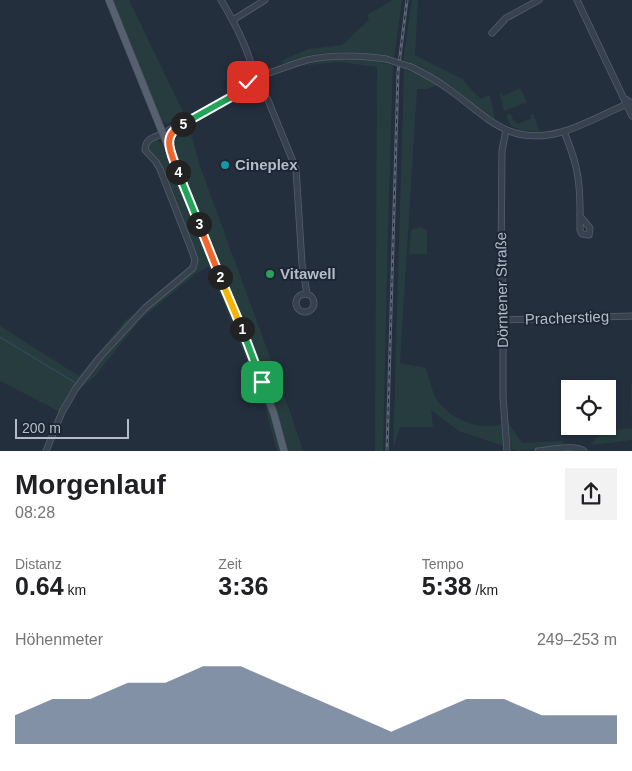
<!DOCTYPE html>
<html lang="de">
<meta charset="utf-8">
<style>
:root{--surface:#fff;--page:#f2f2f2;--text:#202124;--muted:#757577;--accent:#506383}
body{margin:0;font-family:Helvetica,sans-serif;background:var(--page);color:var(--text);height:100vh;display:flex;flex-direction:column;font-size:19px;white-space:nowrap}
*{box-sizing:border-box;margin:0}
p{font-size:16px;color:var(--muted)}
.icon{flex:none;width:28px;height:28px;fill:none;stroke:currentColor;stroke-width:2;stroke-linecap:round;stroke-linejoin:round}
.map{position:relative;height:451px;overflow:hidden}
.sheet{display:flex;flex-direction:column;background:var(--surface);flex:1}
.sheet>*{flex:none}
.controls{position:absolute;left:561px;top:380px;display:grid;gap:10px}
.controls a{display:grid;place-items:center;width:55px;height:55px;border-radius:0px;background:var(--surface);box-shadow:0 1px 4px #0004;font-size:25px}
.scale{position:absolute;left:15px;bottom:12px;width:114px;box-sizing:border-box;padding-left:5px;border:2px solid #b4bcc9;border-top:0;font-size:14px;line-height:18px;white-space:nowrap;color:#b4bcc9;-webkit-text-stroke:4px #1d2633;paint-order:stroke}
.pin{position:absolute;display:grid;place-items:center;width:42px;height:42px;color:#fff;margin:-21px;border-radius:10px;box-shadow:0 2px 8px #0006}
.km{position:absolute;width:25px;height:25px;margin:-12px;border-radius:50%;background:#222;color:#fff;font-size:14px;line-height:25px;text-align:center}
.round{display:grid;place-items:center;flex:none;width:52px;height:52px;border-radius:0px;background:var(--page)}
.head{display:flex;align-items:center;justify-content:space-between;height:85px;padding:0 15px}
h1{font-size:28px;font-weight:600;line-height:38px}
.stats{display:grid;grid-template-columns:repeat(3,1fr);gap:8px;height:85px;padding:5px 15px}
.stats div{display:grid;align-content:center}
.stats b{font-size:25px;font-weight:600}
.stats small{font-size:14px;font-weight:400}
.stats p{font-size:14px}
.chart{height:140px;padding:10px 15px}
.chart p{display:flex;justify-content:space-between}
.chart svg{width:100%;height:90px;margin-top:5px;fill:var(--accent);opacity:.7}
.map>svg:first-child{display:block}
</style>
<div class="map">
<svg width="632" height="451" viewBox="0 0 632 451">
<rect width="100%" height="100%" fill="#242f3e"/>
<g fill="#263c3f">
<path d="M111,0h18l56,116 -18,8 -6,-3z"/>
<path d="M393,0h9l-8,58c-26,-6 -52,-8 -78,-4 -12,2 -24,7 -35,10l2,-4 25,-11 34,-4 27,-25 -2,-5z"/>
<path d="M412,0h6l-3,55 47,24 18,20 10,-4 5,25 -43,-32 -49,-28z"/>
<path d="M340,58l25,1 28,6 -5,163 -5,223h-8l2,-384 -38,-5 -40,4z"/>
<path d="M404,69l21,8 13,8 -11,4h-10l-17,274 26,5c4,13 6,26 14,36 14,18 48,29 67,17l15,22 41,-2 1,5 -46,5 -59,-20 -28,-21 2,17h-33l-7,23z"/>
<path d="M520,88l7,14 -23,9 -4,-17 2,-2 1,4z"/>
<path d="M511,114l2,6 5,4 14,-6 -1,-3 2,-1 7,18 -20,-2 -9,-4 -5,-11z"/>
<path d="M190,129l10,37 90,246 13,39h-16l-114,-305 -1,-5 2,1z"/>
<path d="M157,140l5,4 13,29 57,139 40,103 10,36h-5l-12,-45 -56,-140 -15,9 -54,45 -45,56 -18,15 -13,23 -64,-33v-55l79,50 46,-55 64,-53h8v-11l-39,-96 -10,-10v-6l3,-4z"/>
<path d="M419,227l6,2 2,3v22h-18l2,-24z"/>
<path d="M631,384h1v56l-41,5 9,-13 32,-4z"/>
</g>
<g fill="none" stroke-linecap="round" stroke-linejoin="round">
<path stroke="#394c67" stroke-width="1" d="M0,337l74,45"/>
<g stroke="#565f6c" stroke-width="7">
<g id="minor">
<path d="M221,0c14,23 27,48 33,75"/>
<path d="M577,0l55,116"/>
<path d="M233,20l32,-20"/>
<path d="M492,33l14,-15 33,-18"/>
<path d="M411,67c12,6 25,13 36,21 40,28 60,59 115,44 24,-7 47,-21 70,-30"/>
<path d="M262,75c15,-4 30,-11 45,-15 27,-6 52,-5 79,-1"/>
<path d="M258,86l4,-1 3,-5 -2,-4 -4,-2 -6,2v6l5,4 10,14 28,69 6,95 5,30"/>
<path d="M627,100l5,9"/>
<path d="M169,130l25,-12 41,-24 20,-9"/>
<path d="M506,130l-4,21 -1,113 2,26v107l4,54"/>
<path d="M564,131c5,14 11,27 13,41 4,19 3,39 3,58l2,4 7,1 1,-7 -10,-12"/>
<circle cx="305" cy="303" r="9"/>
<path d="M503,320l129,-4"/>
<path d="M46,451l16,-39 14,-24 24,-31 45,-49 48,-40 2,-8 -3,-9 -32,-82 -4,-7 -11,-12c0,-15 17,-14 28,-20"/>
<path d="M538,451c11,-1 37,-7 46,0"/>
</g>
</g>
<g stroke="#414a57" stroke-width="8">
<path id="major" d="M109,0l144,357 21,57 10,37"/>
</g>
<use href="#minor" stroke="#38414e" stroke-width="5.5"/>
<use href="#major" stroke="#56606e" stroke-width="7"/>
<g stroke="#5a6575" stroke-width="3">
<path id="rail" d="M387,451l11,-379 9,-72"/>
</g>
<use href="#rail" stroke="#1d2633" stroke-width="1" stroke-dasharray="4" stroke-linecap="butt"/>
<g stroke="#565f6c" stroke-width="7" stroke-linecap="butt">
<path id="minor-bridge" d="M386,59l25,8"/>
</g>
<use href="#minor-bridge" stroke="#38414e" stroke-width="5.5"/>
</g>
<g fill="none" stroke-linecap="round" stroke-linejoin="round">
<g stroke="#fff" stroke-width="10">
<path id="split-1" d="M242,329l20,53"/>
</g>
<g stroke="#fff" stroke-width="10">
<path id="split-2" d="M220,277l22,52"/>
</g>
<g stroke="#fff" stroke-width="10">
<path id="split-3" d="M199,224l21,53"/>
</g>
<g stroke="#fff" stroke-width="10">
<path id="split-4" d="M178,172l21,52"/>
</g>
<g stroke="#fff" stroke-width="10">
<path id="split-5" d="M178,172c-7,-20 -18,-36 5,-48"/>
</g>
<g stroke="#fff" stroke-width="10">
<path id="split-6" d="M183,124l50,-28"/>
</g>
<g stroke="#fff" stroke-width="10">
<path id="split-7" d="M233,96l15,-14"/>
</g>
<use href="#split-1" stroke="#22a559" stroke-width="6"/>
<use href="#split-2" stroke="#f5b400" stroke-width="6"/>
<use href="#split-3" stroke="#f0652b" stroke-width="6"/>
<use href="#split-4" stroke="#22a559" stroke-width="6"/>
<use href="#split-5" stroke="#f0652b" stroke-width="6"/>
<use href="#split-6" stroke="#22a559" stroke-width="6"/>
<use href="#split-7" stroke="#f5b400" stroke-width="6"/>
</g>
<circle fill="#0f9aa8" stroke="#1d2633" stroke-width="2" cx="225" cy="165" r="5"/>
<circle fill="#2e9e5b" stroke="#1d2633" stroke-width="2" cx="270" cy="274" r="5"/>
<g text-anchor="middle" stroke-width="4" stroke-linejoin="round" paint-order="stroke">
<g font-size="15" font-weight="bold" fill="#b4bcc9" stroke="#1d2633" text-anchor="start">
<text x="235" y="170">Cineplex</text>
<text x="280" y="279">Vitawell</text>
</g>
<g font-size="15" fill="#b4bcc9" stroke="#1d2633">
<text transform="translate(502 290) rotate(-91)" y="5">Dörntener Straße</text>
<text transform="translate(567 318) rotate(-2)" y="5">Pracherstieg</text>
</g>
</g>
</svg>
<div class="controls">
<a><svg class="icon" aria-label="locate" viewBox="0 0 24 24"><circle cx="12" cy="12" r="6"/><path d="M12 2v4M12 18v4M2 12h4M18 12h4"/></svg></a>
</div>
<div class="scale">200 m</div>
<div class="pin" style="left:262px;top:382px;background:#1e9e55"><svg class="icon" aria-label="arrive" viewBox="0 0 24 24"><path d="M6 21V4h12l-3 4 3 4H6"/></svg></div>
<div class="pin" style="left:248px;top:82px;background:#d93025"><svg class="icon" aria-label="check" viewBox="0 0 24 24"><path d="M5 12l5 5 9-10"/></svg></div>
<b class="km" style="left:242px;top:329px">1</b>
<b class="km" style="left:220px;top:277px">2</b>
<b class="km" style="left:199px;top:224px">3</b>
<b class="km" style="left:178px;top:172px">4</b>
<b class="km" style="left:183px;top:124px">5</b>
</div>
<section class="sheet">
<div class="head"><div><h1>Morgenlauf</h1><p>08:28</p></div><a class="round"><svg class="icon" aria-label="share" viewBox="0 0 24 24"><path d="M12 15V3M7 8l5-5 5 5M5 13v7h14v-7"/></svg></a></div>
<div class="stats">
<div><p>Distanz</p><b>0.64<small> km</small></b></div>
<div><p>Zeit</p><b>3:36</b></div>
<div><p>Tempo</p><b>5:38<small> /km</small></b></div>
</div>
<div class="chart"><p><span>Höhenmeter</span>249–253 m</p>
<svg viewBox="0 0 160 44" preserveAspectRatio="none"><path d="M0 44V30L10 22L20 22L30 14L40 14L50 6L60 6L70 14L80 22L90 30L100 38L110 30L120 22L130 22L140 30L150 30L160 30V44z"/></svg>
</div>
</section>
